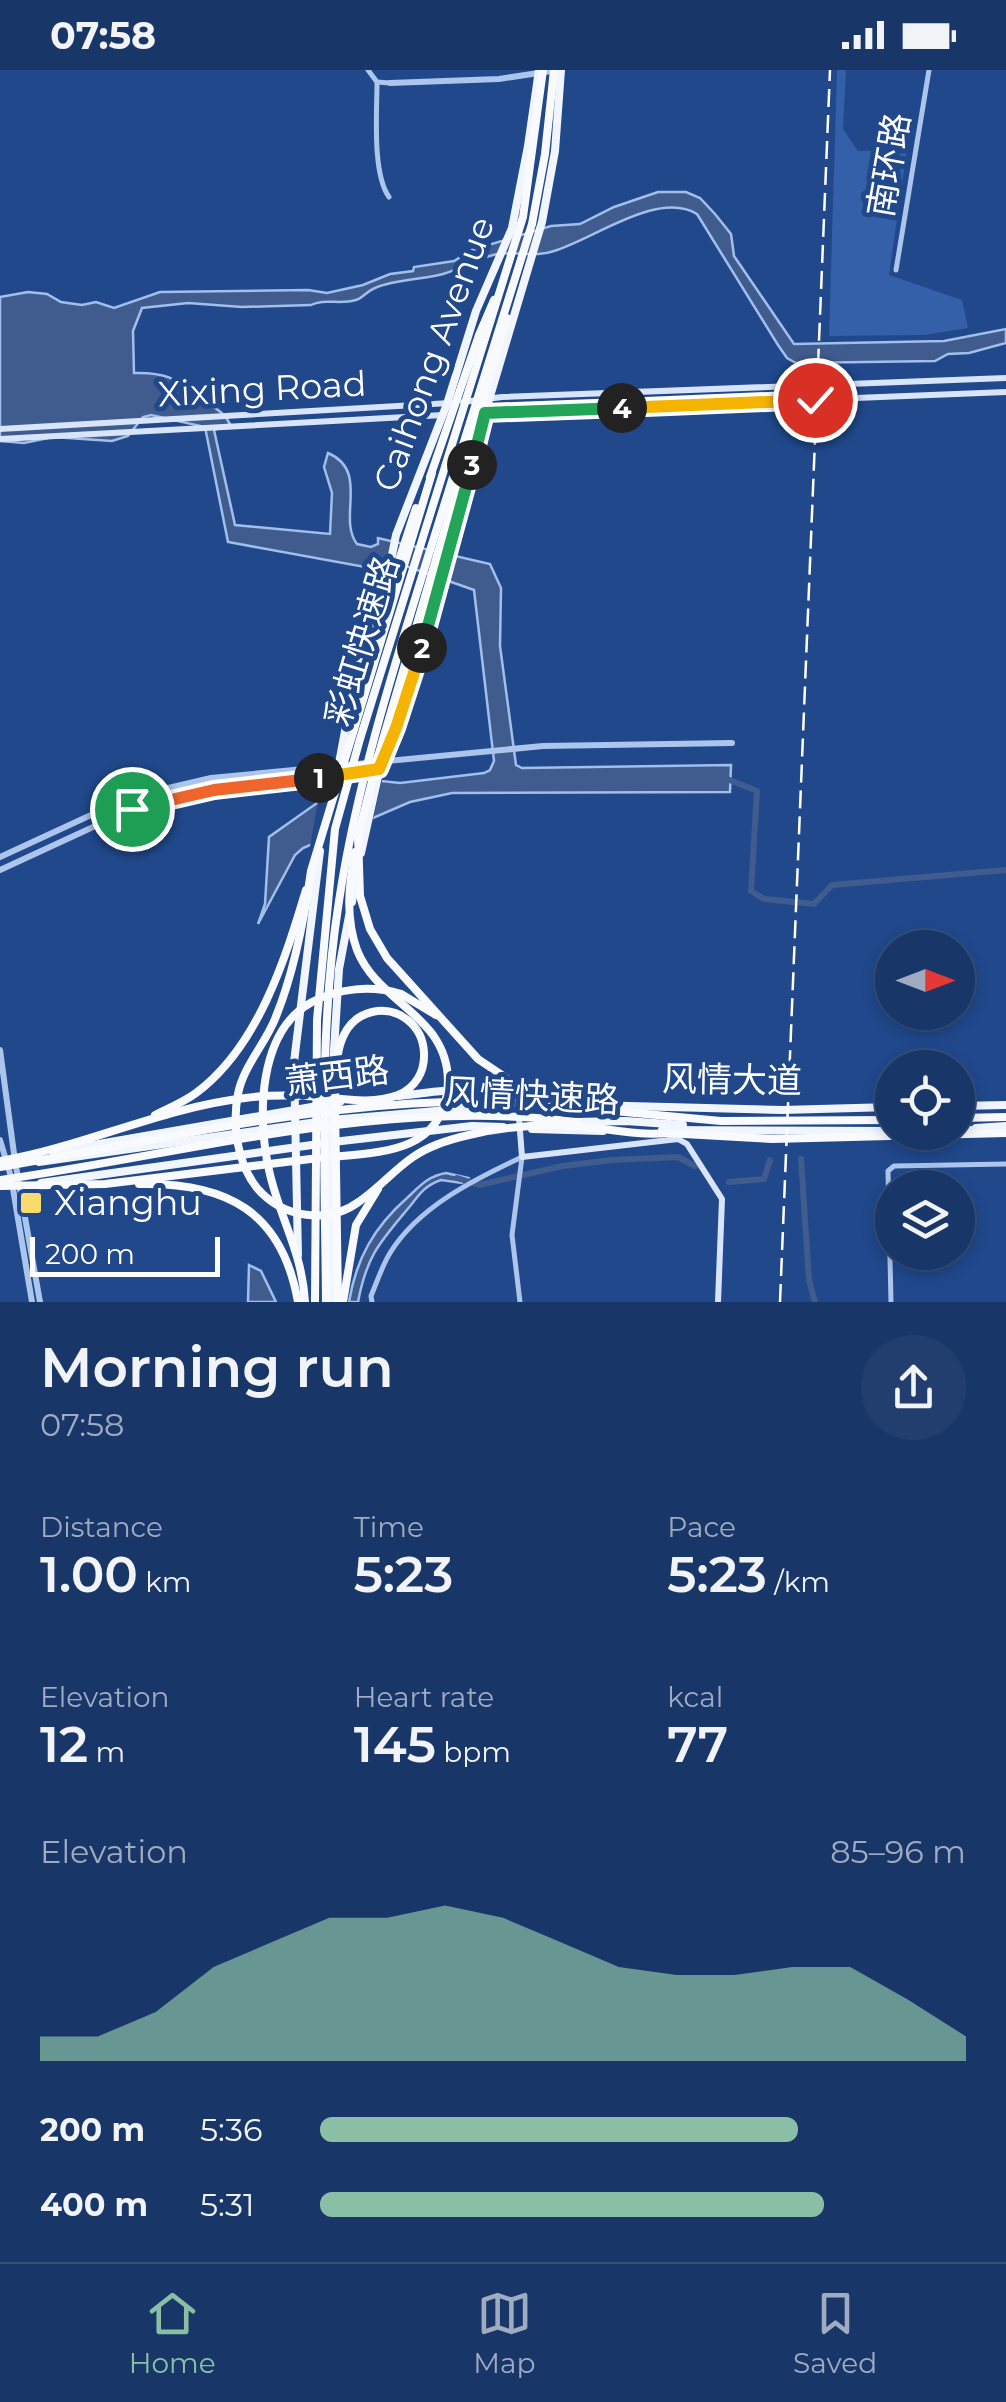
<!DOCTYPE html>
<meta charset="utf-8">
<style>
:root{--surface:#183668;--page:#213e6e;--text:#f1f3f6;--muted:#9fabc0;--line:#36507c;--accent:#8abfa5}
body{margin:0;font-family:Montserrat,"Noto Sans SC",sans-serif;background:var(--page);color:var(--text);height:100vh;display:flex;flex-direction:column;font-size:38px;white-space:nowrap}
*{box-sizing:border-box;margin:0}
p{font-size:32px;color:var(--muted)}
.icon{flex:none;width:55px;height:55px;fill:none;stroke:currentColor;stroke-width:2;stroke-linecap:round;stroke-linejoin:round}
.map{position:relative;height:1232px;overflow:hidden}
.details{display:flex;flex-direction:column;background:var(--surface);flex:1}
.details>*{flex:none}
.needle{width:65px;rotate:90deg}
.tools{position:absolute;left:875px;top:860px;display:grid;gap:20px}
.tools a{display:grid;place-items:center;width:100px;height:100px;border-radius:50%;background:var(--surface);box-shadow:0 5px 15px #0003,0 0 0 2px var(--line);font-size:50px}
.scale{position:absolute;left:30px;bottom:25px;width:190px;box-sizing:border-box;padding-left:10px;border:5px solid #fff;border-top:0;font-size:28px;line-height:35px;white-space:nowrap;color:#fff;-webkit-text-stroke:8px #20488b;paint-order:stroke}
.pin{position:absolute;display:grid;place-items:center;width:85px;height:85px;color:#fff;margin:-42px;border:5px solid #fff;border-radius:50%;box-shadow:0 2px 10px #0007}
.km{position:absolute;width:50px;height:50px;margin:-25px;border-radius:50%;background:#222;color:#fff;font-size:28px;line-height:50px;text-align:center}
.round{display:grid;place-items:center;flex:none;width:105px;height:105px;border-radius:52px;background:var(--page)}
.head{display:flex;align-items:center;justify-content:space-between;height:170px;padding:0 40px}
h1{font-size:55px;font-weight:600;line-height:75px}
.metrics{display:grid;grid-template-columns:repeat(3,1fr);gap:15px;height:170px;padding:10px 40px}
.metrics div{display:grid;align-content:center}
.metrics b{font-size:50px;font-weight:600}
.metrics small{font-size:28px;font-weight:400}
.metrics p{font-size:28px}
.chart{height:280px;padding:20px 40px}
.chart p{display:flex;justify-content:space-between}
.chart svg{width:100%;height:180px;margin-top:10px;fill:var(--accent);opacity:.7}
ul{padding:0 40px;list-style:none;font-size:32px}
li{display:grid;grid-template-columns:160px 120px 1fr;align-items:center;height:75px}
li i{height:25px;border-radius:12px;background:var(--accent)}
.status{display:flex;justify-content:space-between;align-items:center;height:70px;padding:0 50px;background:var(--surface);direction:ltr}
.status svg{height:28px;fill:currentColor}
.tabs{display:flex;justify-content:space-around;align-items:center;height:140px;border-top:2px solid var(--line);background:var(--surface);font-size:28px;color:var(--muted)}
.tabs a{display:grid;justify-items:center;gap:5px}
.tabs .current{color:var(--accent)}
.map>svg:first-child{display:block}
</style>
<div class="status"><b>07:58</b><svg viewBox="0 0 49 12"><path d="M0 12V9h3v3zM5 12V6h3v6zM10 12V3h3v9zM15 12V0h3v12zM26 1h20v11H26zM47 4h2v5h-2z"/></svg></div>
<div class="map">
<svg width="1006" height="1232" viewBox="0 0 1006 1232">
<rect width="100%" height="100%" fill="#20488b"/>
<path fill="#3360a9" d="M837,0h9l-3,59 15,22 49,-1 -18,125 73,25 6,28 -44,7 -95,1z"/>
<g fill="#405c8e" stroke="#a0bfed" stroke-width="2.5">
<path d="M658,122h28l14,6 15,16 16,20 3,22 60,88 150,-3 62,-12v14l-37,10 -21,1 -13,7 -139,2 -9,-5 -9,-13 -81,-131c-39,-24 -103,25 -143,37 -19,7 -41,-1 -61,4 -17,4 -33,14 -50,19 -22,6 -47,5 -68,14 -8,3 -12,10 -19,12 -16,5 -32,-2 -45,5l-69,2 -54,-4 -46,5 -9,23 1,42c38,-1 44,9 73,29 10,8 17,10 23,22l-16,6 21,95 95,9 2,-41 -8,-26 4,-14c42,18 9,65 29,91l14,3 7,-3v-6l112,26 11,24 -1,58 16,119 6,3 209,-3 -1,27 -278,1 -42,9 -107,46 -8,7 -37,69 7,-20 4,-67 48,-34 55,-23 28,3 84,-10 6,-3 4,-9 -20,-171 -74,-26 -13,-3 -22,6 -137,-25 -23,-115 -54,-12 -8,2 -15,19 -16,5 -59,-4 -29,6 -24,-2v-144l28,-5 19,2 14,8 21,3 14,-3 18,6 46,-16 148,-2 19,3 36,-8 27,-11 23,-3 1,-4 40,-6 18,-11 79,-24 29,-2 34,-17z"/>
<path d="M446,1103l22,5 -6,5 -21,-3c-15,5 -21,13 -30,25 -30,36 -44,49 -53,97h-9c7,-43 25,-75 58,-104 13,-12 21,-22 39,-25z"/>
<path d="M249,1195l12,6 15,31h-28z"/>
</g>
<path fill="#20488b" d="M378,706h5l-11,48 -63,28 10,-56z"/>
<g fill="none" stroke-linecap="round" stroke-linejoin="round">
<g stroke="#405c8e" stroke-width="6">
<path d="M727,709l30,12 -6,100 13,8 50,5 18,-19 174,-15"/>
<path d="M801,1089l8,121 6,22"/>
<path d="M457,1108l22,7 84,-19 49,-6 66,-3 17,9"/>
<path d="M729,1112l35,-3 6,-19"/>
</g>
<g stroke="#acc5ec" stroke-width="5">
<path d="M368,0l9,12 13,1"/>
<path d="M377,12c0,30 -5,91 12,115"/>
<path d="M896,200l33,-200"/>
<path d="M372,1232l-1,-6c6,-14 11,-30 19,-43 28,-46 85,-74 132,-96l-10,78 8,67"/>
<path d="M891,1232l-3,-131 6,-5 112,-2"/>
</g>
<g stroke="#acc5ec" stroke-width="6">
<path d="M390,13l109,-4 59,-9"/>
<path d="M0,787l130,-60 81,-19 332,-32 189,-3"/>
<path d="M0,800l132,-61 82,-19 154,-19"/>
<path d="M0,980l15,111 25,141"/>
<path d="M0,1070l11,37 21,125"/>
</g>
<g stroke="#d8e4f9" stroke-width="6">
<path d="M463,332l39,-5 504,-19"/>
<path d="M480,343l526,-21"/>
<path d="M0,359l450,-26"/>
<path d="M0,369l443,-24"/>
<path d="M518,1035l4,52 156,-18 9,5 35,55 -4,103"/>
</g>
<g stroke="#f1f6fe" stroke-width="8">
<path d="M354,615l10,-42 26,-78 6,-30 51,-131 29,-93 36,-83 16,-82 11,-76"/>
<path d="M337,704l14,-75"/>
<path d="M361,783l20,-90 16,-35 35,-109 53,-206 57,-191 13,-71 6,-81"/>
<path d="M352,832l5,-30"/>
<path d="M333,996l6,-97 10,-53"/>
<path d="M399,1026c40,-4 81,-15 117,7"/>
<path d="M590,1035l192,5 110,-3"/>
<path d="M958,1036l48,-1"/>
<path d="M332,1040v192"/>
<path d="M572,1052l54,-1 57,4"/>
<path d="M958,1058l25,4"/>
<path d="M976,1058l30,-2"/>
<path d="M532,1059l71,2"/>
<path d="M662,1060l230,1"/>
<path d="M333,1072l139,-16 31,1"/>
<path d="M53,1082l287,-50"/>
<path d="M39,1092l292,-42 175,-15"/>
<path d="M41,1113l278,-39"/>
<path d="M298,1185l-4,-193 26,-211"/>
</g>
<g stroke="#f8fafe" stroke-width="8">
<path d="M479,265l15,-35"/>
<path d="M350,632l16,-40"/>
<path d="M397,658l1,-23 57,-191 2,-18"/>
<path d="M401,924l35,21"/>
<path d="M155,1045c14,-7 29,-13 41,-22 62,-46 89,-133 110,-203"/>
<path d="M958,1048l48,-1"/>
<path d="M343,1232l13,-77 22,-36"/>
</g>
<path stroke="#fff" stroke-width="2.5" stroke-dasharray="18 8" stroke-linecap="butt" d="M780,1232l50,-1232"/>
<g stroke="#f8fafe" stroke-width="8">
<path d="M507,248l-126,428 -23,90 2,60 10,33 17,29 91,101 40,27 85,24"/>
<path d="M432,403l-121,398c-7,50 -17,102 -36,148 -10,25 -32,48 -37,75 -6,31 -1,69 19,94 26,30 71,37 103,13 19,-13 34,-31 53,-44 16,-11 38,-18 56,-22 34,-8 72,-11 107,-9 30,2 60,10 91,7"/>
<path d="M430,407l49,-142"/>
<path d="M366,592l50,-154"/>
<path d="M603,1040l118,11 171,-1"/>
<path d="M666,1063l107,6 233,-6"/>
<path d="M333,1087c48,-5 105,-5 114,-64 3,-21 -2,-41 -14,-58 -23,-31 -61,-47 -76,-85 -12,-33 -8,-65 -2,-98"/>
<path d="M0,1091c83,-14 161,-53 245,-63 20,-3 41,-3 61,-2 29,1 64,10 92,-1 17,-7 27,-23 26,-42 -1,-27 -25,-47 -52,-41 -40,10 -36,59 -37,91l3,199"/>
<path d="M0,1097c187,-31 378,-81 569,-61"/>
<path d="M0,1110c190,-27 384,-83 577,-58"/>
<path d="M139,1114c87,-2 143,27 159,118"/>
<path d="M0,1116l105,-2 214,-26"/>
<path d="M305,1232c-3,-52 -26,-85 -36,-132 -12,-53 -11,-139 43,-168 27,-14 60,-17 89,-8"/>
<path d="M315,1232l2,-282 18,-191 25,-90 163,-522 20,-147"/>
<path d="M326,1232c-1,-132 -8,-270 13,-401 18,-118 54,-231 89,-344 35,-111 69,-222 104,-333l13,-70 9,-84"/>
</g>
</g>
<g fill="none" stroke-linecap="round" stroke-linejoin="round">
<g stroke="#fff" stroke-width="20">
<path id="split-1" d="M132,739l82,-19 105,-12"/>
</g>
<g stroke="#fff" stroke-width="20">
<path id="split-2" d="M319,708l60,-9 17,-41 26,-80"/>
</g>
<g stroke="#fff" stroke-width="20">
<path id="split-3" d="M422,578l50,-183"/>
</g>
<g stroke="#fff" stroke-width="20">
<path id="split-4" d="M472,395l13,-52 137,-5"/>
</g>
<g stroke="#fff" stroke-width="20">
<path id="split-5" d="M622,338l193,-8"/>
</g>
<use href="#split-1" stroke="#f0652b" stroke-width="12"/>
<use href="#split-2" stroke="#f5b400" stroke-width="12"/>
<use href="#split-3" stroke="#22a559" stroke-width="12"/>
<use href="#split-4" stroke="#22a559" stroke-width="12"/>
<use href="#split-5" stroke="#f5b400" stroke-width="12"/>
</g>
<rect fill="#f9da6d" stroke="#20488b" stroke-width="4" x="19" y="1121" width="24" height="24" rx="5"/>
<g text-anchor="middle" stroke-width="10" stroke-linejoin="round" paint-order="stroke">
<g font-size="35" fill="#fff" stroke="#20488b">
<text transform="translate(889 95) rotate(-80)" y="12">南环路</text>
<text transform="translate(434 284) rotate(-70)" y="12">Caihong Avenue</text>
<text transform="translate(262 319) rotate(-3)" y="12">Xixing Road</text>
<text transform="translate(362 571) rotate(-73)" y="12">彩虹快速路</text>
<text transform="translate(337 1006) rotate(-7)" y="12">萧西路</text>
<text transform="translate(732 1010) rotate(1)" y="12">风情大道</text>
<text transform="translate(532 1026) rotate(3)" y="12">风情快速路</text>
</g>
<g font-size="35" fill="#fff" stroke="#20488b" text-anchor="start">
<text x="54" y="1145">Xianghu</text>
</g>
</g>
</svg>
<div class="tools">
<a><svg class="needle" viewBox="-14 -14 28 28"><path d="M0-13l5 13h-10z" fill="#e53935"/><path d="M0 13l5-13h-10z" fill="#9fabc0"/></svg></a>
<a><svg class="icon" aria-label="locate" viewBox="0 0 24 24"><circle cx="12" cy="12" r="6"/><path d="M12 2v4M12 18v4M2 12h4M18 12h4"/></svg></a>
<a><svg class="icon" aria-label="layers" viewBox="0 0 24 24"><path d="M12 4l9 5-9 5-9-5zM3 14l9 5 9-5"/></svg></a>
</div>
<div class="scale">200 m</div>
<div class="pin" style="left:132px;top:739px;background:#1e9e55"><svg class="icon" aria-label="arrive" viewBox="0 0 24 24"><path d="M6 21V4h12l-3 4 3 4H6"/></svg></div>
<div class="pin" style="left:815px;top:330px;background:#d93025"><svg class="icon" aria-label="check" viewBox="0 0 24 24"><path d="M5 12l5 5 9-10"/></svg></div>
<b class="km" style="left:319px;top:708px">1</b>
<b class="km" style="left:422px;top:578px">2</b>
<b class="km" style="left:472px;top:395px">3</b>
<b class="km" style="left:622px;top:338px">4</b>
</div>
<section class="details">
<div class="head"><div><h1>Morning run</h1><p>07:58</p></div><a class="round"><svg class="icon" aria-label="share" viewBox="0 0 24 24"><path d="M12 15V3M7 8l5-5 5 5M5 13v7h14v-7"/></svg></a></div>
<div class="metrics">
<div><p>Distance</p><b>1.00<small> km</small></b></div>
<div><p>Time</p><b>5:23</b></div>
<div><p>Pace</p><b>5:23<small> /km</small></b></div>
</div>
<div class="metrics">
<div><p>Elevation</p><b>12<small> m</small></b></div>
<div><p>Heart rate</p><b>145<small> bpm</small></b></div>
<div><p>kcal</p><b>77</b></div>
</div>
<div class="chart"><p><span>Elevation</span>85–96 m</p>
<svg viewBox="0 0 160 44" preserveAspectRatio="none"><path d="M0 44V38L10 38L20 32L30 21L40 15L50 9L60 9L70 6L80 9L90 15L100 21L110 23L120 23L130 21L140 21L150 29L160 38V44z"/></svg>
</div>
<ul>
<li><b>200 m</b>5:36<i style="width:74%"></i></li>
<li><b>400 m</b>5:31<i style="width:78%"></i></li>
</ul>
</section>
<nav class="tabs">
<a class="current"><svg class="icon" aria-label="home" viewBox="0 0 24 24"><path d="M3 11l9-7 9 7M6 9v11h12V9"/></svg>Home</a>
<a><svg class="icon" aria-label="map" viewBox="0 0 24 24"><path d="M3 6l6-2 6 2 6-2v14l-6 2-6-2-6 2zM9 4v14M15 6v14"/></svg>Map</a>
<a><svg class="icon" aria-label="saved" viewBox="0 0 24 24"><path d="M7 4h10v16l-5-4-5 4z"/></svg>Saved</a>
</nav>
